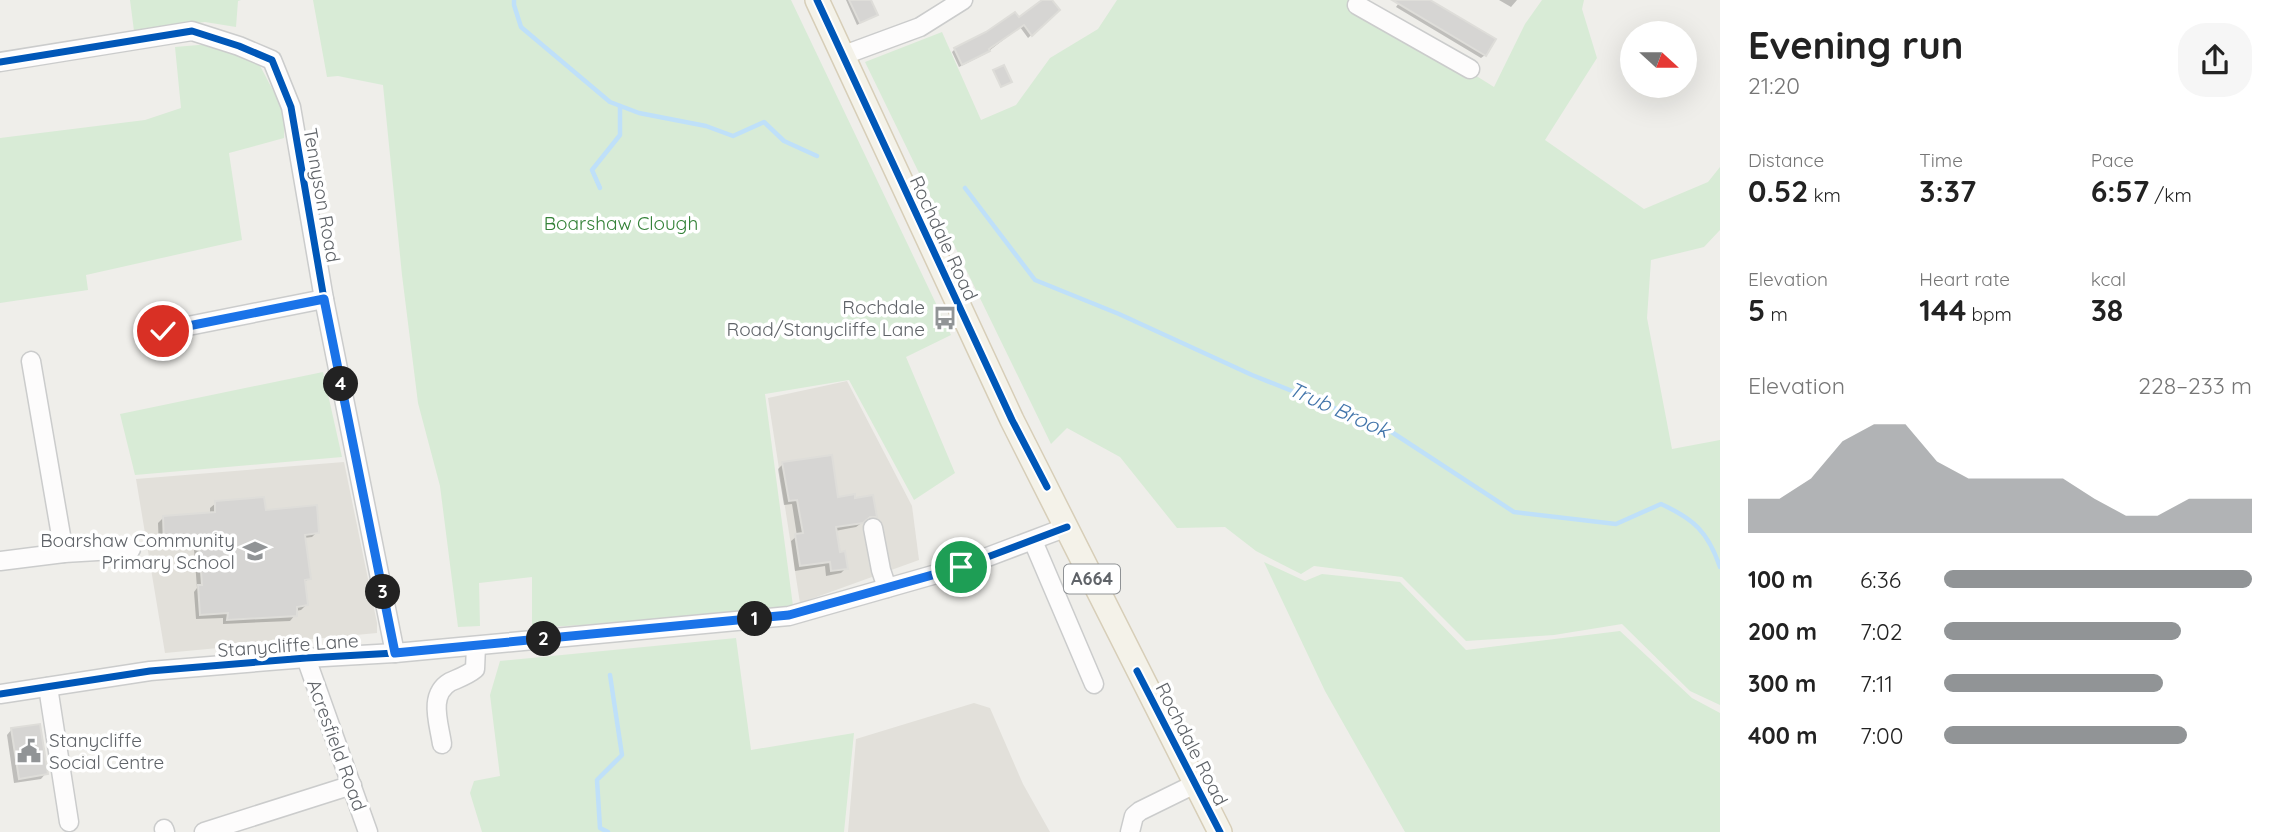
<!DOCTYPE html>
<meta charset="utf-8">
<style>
:root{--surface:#fff;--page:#f6f6f6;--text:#222;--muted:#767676;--accent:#919496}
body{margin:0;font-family:Quicksand,sans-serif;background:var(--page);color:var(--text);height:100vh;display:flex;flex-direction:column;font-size:26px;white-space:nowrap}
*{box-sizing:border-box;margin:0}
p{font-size:23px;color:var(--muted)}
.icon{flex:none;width:38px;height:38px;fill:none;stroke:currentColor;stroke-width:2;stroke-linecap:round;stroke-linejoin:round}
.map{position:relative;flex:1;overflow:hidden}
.sheet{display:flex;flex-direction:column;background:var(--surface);width:560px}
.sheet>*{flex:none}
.needle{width:46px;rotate:111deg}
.buttons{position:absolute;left:1620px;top:21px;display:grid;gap:14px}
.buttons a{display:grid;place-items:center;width:77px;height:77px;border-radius:50%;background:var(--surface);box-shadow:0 7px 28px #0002;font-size:35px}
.pin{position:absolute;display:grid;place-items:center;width:60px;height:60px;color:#fff;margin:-30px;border:4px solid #fff;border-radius:50%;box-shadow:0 2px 7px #0007}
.km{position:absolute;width:35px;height:35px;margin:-18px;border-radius:50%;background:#222;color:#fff;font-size:19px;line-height:35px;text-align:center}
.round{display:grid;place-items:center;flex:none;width:74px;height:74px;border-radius:28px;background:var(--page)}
.headline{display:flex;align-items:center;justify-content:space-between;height:119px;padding:0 28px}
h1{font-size:38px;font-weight:800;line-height:52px}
.figures{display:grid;grid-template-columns:repeat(3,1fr);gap:10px;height:119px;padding:7px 28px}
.figures div{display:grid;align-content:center}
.figures b{font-size:30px;font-weight:800}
.figures small{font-size:19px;font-weight:400}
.figures p{font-size:19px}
.chart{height:196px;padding:14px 28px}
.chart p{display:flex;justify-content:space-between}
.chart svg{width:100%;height:126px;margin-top:7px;fill:var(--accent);opacity:.7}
ul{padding:0 28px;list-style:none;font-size:23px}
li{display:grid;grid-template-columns:112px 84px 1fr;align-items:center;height:52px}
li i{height:18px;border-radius:9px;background:var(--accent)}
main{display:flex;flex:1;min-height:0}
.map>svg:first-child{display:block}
</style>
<main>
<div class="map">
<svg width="1720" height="832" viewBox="0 0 1720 832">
<rect width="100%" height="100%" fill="#efeeea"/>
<g fill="#e2e0da">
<path d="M847,381l65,125 7,54 -119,43 -32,-205z"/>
<path d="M344,462l33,161v10l-212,20 -29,-174z"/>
<path d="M974,703l16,5 33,76 27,48h-202l8,-93z"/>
</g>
<g fill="#d8ebd6">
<path d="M130,0h111l-3,1 -2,26 -31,-5 -71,9z"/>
<path d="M313,0h478l160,335 -45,22 49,116 -41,27 -65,-120 -84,14 28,212 -143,15 -118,7v-51l-53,6 1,43 -22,1 -18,-141 -22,-83 -16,-128 -19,-190 -45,-9 -11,1z"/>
<path d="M1117,0h238l139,87 31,-63 17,-24h42l-2,9 15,49 -52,82 99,69 64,-27 12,-15v63l-16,17 -53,13 -4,58 25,131 48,-9v265l-30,-14 -68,-67 -68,11 -88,6 -64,-64 -88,-11 -13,8 -45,-23 -31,-24 -48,1 -57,-71 -53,-29 -16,16 -186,-382 77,-30 39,88 35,-15 34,-47 48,-29z"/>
<path d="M210,44l48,18 27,51 -1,25 -55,15 13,87 -156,35 2,15 -88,13v-165l145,-18 36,-12 -6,-61z"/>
<path d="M323,372l19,85 -207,18 -15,-61z"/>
<path d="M1264,562l41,19 17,-7 78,8 66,68 154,-19 72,67 28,15v119h-315l-80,-141z"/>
<path d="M736,638l15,112 103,-17 -10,99h-362l-12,-39 4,-12 26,-5 -10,-81 10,-34z"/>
</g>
<g fill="#0003">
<path d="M846,0h24l6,14 -19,11z"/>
<path d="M1044,0h5l9,10 -30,28 -8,-11 -35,27 -26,13 -7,-15 3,-3 63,-29z"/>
<path d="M1401,0h26l58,55 -4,3 -85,-51z"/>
<path d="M1499,0h18l-6,7z"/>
<path d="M783,464l54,35 17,1 21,17 -5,5h-7l-7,5 -21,4 4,23 7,14 -5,5 -15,3 -1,-10 -30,5 -4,-30 6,-5 -5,-32 -8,1 -6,-36z"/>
<path d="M216,503l48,9 53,20 -5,5 -8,1 5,40 -5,5 2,22 -5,5 -6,1v4l-5,6 -67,3v-6l-27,1 -2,-27 3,-4 -3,-39h-35l-1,-26 5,-5 47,-4v-6z"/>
<path d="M12,729l34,44 -5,6 -27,4 -7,-48z"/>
</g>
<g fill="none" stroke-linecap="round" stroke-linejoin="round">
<g stroke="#bfe0f9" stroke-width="4.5">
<path d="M514,0v5l7,22 89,75 29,11 67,13 27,10 31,-14 20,19 33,15"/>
<path d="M600,188l-8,-18 28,-35v-29"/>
<path d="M965,188l70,92 84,34 133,61 135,54 127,83 102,12 45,-20c33,15 47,28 59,63"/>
<path d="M608,832l-8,-4 -3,-48 25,-25 -12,-80"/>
</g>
</g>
<g fill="#d6d5d3" stroke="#deddd9" stroke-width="2">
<path d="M849,0h22l7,15 -18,8z"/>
<path d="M1042,0h10l8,10 -28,26 -8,-11 -35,24 1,2 -28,14 -8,-17 32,-16 29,-20 4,5z"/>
<path d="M1392,0h38l66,39 -10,17z"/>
<path d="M1004,65l8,17 -11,5 -8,-17z"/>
<path d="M832,455l6,42 17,-3v4l18,-3 4,22h-7l-7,6 -27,4 4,25 5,-1 3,18 -17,2 -1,-9 -30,4 -5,-32 8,-1 -6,-33 -8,1 -7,-39z"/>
<path d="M264,497l2,13 51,-5 2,28 -14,2 6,44 -6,1 3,25 -11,2v9l-70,4 1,-7 -28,2 -2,-30h4l-3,-41 -35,1 -1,-29 52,-4v-11z"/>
<path d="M40,724l8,50 -29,5 -8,-51z"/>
</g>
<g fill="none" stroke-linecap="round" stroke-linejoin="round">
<g stroke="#cbcccc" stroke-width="21">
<g id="minor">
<path d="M1357,5l113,64"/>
<path d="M844,55l76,-28 43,-27"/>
<path d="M0,62l192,-31 47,15 33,14 19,47 33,192 71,354"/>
<path d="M163,331l161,-32"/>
<path d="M31,361l33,192"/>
<path d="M873,528l8,42 6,18"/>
<path d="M1033,541l61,143"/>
<path d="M0,561l64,-8 67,-4"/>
<path d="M306,658l62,174"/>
<path d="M48,687l21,135"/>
<path d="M0,694l150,-23 156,-13 89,-5 394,-37 172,-49 106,-40"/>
<path d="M442,744c-3,-21 -14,-49 8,-62 9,-4 18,-7 25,-13l1,-23"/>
<path d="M164,829l1,3"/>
<path d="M204,832l148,-47"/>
<path d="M1130,832l4,-16 6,-5 55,-27"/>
</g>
</g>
<g stroke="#d7ceb8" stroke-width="26">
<path id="major" d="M817,0l195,420 208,412"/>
</g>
<use href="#minor" stroke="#fdfcfc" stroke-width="18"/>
<use href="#major" stroke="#f4f2e9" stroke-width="23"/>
<g stroke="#fff" stroke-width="11">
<g id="cycleway">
<path d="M817,0l195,420 35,67"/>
<path d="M0,62l192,-31 47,15 33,14 19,47 33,192 71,354"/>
<path d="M1137,671l83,161"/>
<path d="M0,694l150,-23 156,-13 89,-5 394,-37 172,-49 106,-40"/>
</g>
</g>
<use href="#cycleway" stroke="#0057b8" stroke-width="7"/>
</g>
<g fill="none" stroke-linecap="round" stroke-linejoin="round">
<g stroke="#fff" stroke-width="14">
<path id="route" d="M163,331l161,-32 71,354 394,-38 172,-48"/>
</g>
<use href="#route" stroke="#1a73e8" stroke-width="9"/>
</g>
<defs>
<g id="bus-bare" transform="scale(1.89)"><path d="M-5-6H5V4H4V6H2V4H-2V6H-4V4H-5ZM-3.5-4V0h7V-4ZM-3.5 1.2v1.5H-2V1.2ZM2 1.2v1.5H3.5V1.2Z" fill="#919496" stroke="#fff" stroke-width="2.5" paint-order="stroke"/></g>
<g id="school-bare" transform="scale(1.89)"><path d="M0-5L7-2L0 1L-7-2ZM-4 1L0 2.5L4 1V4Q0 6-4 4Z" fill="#919496" stroke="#fff" stroke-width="2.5" paint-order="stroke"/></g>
<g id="civic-bare" transform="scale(1.89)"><path d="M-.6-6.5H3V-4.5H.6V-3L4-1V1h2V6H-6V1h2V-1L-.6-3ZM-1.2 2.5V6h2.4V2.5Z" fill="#919496" stroke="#fff" stroke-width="2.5" paint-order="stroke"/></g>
</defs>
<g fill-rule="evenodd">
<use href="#bus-bare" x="945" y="318"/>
<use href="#school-bare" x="255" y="551"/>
<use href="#civic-bare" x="29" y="751"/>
</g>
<g text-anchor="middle" stroke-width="7" stroke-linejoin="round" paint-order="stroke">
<rect fill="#fff" stroke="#8f9295" stroke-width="2" x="1064" y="564.5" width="56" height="29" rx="5"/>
<g font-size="18" font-weight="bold" fill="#5f6368">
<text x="1092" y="585">A664</text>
</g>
<g font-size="19" fill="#5f6368" stroke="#fff">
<text transform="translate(322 195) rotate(80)" y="7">Tennyson Road</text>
<text transform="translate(944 238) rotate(65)" y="7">Rochdale Road</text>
<text transform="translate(288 645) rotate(-4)" y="7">Stanycliffe Lane</text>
<text transform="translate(1192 744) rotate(63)" y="7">Rochdale Road</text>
<text transform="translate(337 745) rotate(70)" y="7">Acresfield Road</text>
</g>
<g font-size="19" fill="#348238" stroke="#fff">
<text x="621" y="230">Boarshaw Clough</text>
</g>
<g font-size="19" fill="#5f6368" stroke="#fff" text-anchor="end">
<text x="925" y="314">Rochdale<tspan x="925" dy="22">Road/Stanycliffe Lane</tspan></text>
<text x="235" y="547">Boarshaw Community<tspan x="235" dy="22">Primary School</tspan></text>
<text x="49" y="747" text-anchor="start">Stanycliffe<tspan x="49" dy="22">Social Centre</tspan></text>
</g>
<g font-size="21" font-style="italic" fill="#4174aa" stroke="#fff">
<text transform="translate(1339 410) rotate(24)" y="7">Trub Brook</text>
</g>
</g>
</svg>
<div class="buttons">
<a><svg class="needle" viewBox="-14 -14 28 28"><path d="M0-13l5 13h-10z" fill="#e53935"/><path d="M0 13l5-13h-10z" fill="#767676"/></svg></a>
</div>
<div class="pin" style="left:961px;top:567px;background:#1e9e55"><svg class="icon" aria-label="arrive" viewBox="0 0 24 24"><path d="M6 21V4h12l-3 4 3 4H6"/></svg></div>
<div class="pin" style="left:163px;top:331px;background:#d93025"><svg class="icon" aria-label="check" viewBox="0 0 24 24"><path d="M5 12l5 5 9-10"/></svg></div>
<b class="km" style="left:755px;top:619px">1</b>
<b class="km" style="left:544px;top:639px">2</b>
<b class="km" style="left:383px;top:592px">3</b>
<b class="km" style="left:341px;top:384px">4</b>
</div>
<section class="sheet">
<div class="headline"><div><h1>Evening run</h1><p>21:20</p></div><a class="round"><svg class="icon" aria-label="share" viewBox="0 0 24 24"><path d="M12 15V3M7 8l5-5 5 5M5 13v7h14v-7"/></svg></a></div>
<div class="figures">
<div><p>Distance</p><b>0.52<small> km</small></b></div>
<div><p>Time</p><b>3:37</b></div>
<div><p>Pace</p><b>6:57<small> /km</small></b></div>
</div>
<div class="figures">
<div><p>Elevation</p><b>5<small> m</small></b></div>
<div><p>Heart rate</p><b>144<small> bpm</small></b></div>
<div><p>kcal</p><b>38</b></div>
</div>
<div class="chart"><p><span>Elevation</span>228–233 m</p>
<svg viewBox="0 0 160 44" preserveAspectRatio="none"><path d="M0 44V32L10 32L20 25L30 12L40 6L50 6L60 19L70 25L80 25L90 25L100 25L110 32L120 38L130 38L140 32L150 32L160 32V44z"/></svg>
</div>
<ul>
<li><b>100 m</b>6:36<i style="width:100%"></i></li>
<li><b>200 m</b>7:02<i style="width:77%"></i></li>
<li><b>300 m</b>7:11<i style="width:71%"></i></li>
<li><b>400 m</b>7:00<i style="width:79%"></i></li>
</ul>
</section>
</main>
